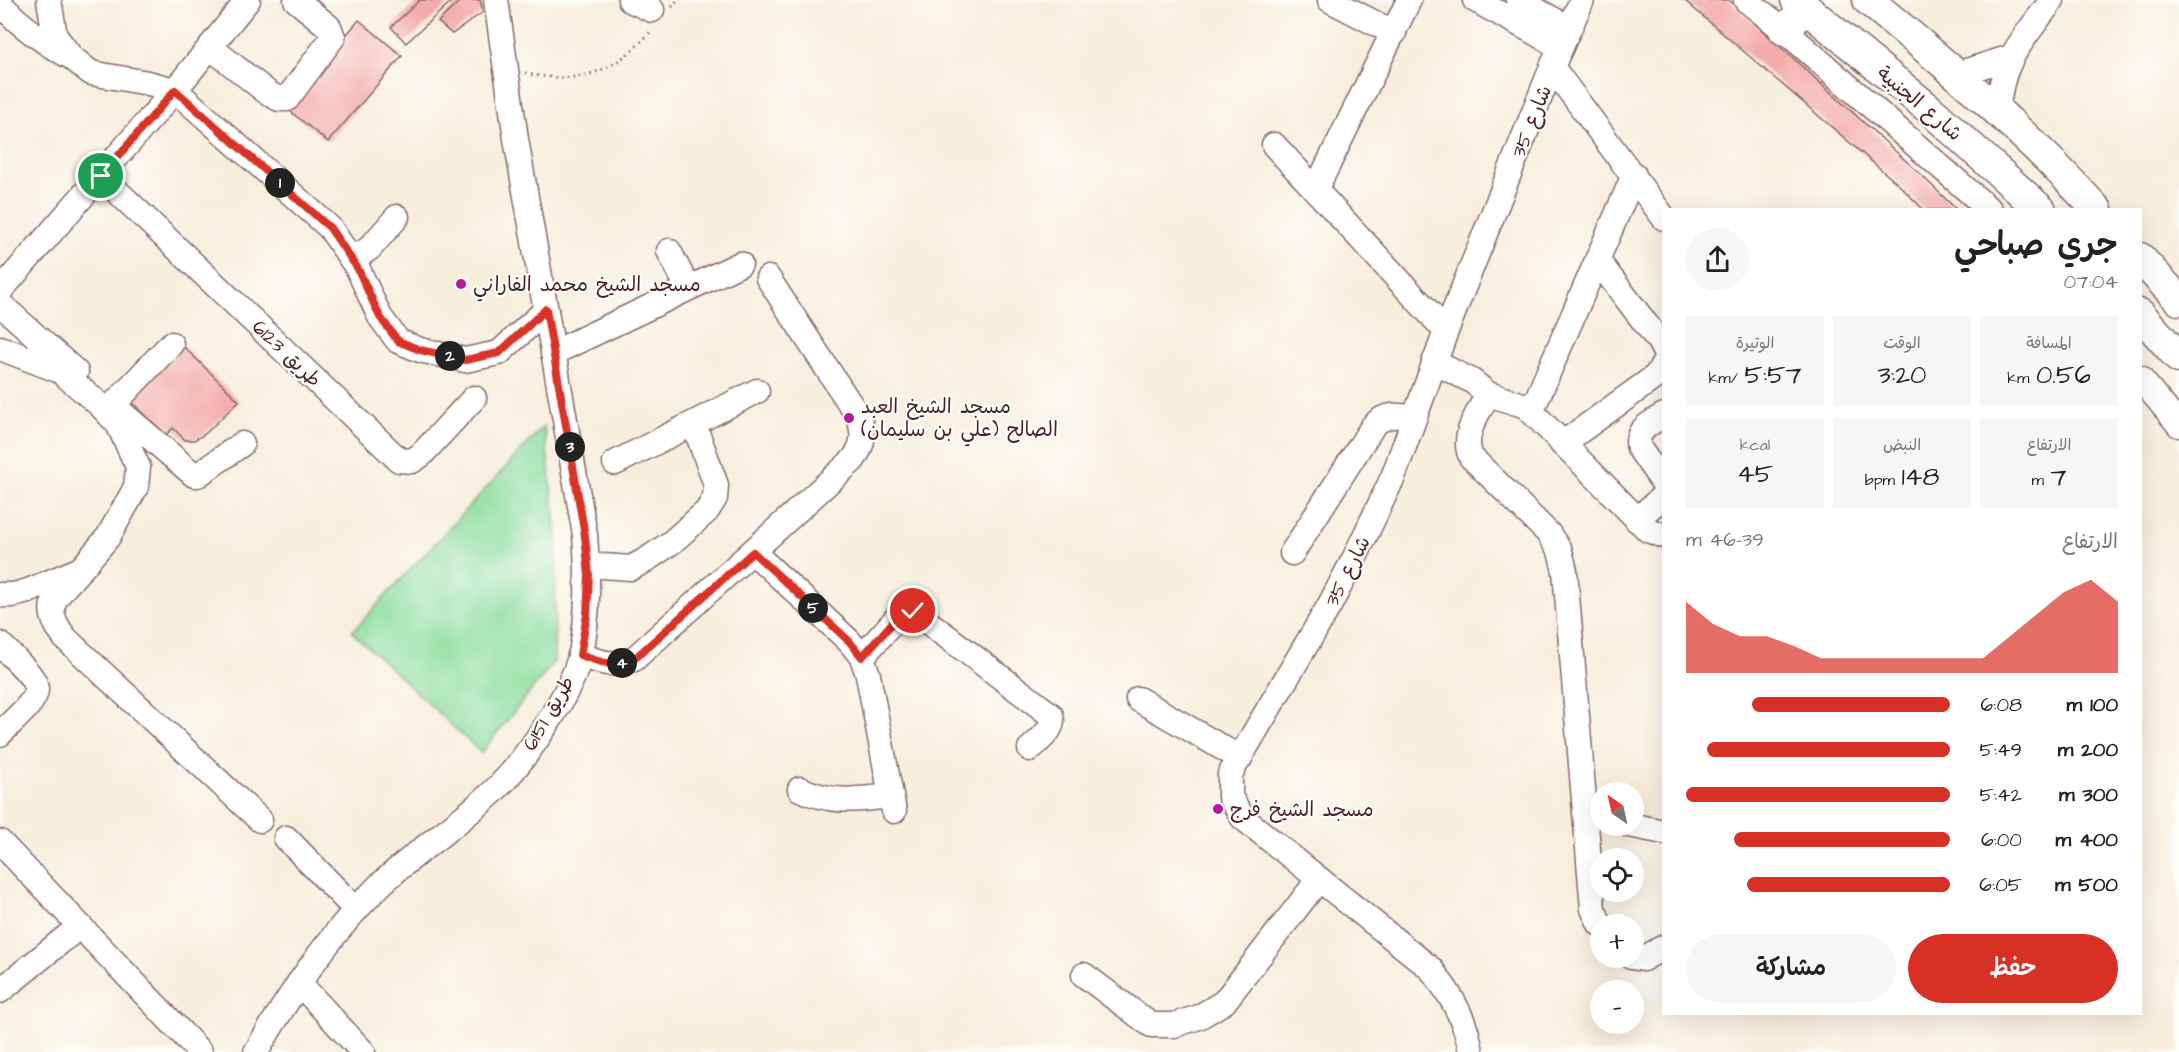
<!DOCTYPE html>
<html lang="ar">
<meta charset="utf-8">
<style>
:root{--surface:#fff;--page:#f6f6f6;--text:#222;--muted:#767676;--accent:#d93025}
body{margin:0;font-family:"Architects Daughter","Playpen Sans Arabic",sans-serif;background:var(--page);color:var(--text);direction:rtl;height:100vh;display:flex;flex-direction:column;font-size:22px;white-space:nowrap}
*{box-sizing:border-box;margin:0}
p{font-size:20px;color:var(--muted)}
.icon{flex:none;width:33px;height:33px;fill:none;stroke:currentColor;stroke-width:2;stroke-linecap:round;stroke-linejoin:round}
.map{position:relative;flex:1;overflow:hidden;direction:ltr}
.sheet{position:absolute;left:1662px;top:208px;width:480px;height:807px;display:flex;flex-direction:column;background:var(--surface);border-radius:0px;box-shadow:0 6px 24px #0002;direction:rtl}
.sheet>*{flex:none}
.needle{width:39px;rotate:326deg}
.buttons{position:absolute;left:1590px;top:782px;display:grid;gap:12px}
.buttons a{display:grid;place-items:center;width:54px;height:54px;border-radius:50%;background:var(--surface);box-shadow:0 6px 24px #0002;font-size:30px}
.pin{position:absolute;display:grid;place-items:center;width:51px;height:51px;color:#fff;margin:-26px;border:3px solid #fff;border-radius:50%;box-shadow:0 2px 6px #0007}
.km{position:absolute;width:30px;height:30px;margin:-15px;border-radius:50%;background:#222;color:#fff;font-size:16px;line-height:30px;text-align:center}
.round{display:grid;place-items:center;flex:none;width:63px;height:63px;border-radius:32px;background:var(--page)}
.summary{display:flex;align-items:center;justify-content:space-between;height:102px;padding:0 24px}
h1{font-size:33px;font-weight:600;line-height:45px}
.figures{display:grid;grid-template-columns:repeat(3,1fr);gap:9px;height:102px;padding:6px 24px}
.figures div{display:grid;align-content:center;border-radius:0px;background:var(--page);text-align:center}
.figures b{font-size:26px;font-weight:600}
.figures small{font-size:16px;font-weight:400}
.figures p{font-size:16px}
.chart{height:168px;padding:12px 24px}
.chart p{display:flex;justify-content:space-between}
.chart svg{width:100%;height:108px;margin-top:6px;fill:var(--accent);opacity:.7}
.primary-button{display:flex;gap:12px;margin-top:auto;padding:12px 24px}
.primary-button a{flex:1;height:69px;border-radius:36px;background:var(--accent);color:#fff;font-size:24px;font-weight:600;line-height:69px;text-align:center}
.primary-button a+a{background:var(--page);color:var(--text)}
ul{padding:0 24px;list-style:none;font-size:20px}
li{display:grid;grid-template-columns:96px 72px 1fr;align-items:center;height:45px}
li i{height:15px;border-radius:8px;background:var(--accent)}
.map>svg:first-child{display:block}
</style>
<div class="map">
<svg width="2179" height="1052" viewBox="0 0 2179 1052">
<rect width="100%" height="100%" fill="#fdfcf7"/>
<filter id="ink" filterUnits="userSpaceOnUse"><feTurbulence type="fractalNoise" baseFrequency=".0167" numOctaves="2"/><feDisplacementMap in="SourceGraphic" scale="12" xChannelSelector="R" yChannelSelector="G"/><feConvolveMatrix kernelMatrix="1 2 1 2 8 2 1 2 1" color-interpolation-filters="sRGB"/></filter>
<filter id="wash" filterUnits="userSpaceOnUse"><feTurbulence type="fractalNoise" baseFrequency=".008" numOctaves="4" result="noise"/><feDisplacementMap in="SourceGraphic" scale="24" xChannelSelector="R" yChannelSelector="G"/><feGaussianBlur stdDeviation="1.35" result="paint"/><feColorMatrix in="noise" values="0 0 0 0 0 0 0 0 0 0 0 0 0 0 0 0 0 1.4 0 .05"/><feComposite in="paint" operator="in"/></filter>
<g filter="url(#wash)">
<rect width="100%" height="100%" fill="#f7eedc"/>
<path fill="#8bdd9d" stroke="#6a7e64" stroke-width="1.5" d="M544,426l13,108 -3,128 -73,91 -129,-121z"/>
<g id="blocks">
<g fill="#f4aca8">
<path d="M420,0h33l-47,43 -15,-16z"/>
<path d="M461,0h19l3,12 -31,22 -14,-12z"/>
<path d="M1684,0h45l186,169 42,41h-33l-25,-25z"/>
<path d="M359,20l43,36 -74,86 -43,-35z"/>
<path d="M183,346l56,55 -34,33 -11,6h-9l-12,-12 -7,7 -36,-35z"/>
</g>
</g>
</g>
<g filter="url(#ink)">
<use href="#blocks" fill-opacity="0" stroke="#876769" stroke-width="1.5"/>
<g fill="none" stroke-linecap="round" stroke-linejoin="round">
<g stroke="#876769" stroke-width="27">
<g id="minor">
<path d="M49,0l6,36 16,21 20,16 57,10 27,7 155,138 28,41 22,48 18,24 22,9 45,10 34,-7 47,-43"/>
<path d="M630,0l22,10"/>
<path d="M1330,0l64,33"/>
<path d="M1475,0l86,47"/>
<path d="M1518,0l51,28"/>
<path d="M1746,0l38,30 206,180"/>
<path d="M0,4c20,21 41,37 67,51"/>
<path d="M210,47l58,46 11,6h8l46,-62 -4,-10 -33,-27"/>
<path d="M1552,67l112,151"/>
<path d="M1957,74l54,-17"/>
<path d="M1998,111c2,-51 26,-72 54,-111"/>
<path d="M1274,145l172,186"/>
<path d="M101,176l298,284 13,1 9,-6 53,-57"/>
<path d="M1316,189l93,-189"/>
<path d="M669,251l19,37"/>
<path d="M352,260l18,-12 27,-31"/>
<path d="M1598,261l61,80 5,10"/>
<path d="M0,291l175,-201 73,-90"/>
<path d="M0,304l76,68"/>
<path d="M0,348l60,23 40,34 18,19 20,43 -2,20 -28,50 -27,32 -53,22 -15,4h-13"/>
<path d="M553,353l187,-89"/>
<path d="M1434,362l38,19 16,13 38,12 10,-5 98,-226"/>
<path d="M2140,378l39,47"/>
<path d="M1488,394c-10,20 -27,41 -17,63l77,76 12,18 5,20 28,338 7,15"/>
<path d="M113,405l58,-61"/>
<path d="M1526,406l122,124 16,6"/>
<path d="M115,407l79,68h4l44,-31"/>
<path d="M1664,415c-13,8 -30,15 -25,33l25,36"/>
<path d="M1562,444l94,-68 8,-13"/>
<path d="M615,463l142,-72"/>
<path d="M1637,520l27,-25"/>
<path d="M753,552l96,89 13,16 6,18 26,136"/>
<path d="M1292,553l81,-127c12,-13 25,-11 41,-8"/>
<path d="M588,565l43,3 15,-8 26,-18 35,-31 8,-13 1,-13 -22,-61"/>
<path d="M77,573c-23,27 -36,32 -12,65l195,182"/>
<path d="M0,644c47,47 49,43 0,90"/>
<path d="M580,655c22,8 32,12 54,4l219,-199c11,-15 12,-27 5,-44l-90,-138"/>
<path d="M862,657l42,-47 9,1 138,104c5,14 -12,25 -21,34"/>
<path d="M1138,699l102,59"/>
<path d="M800,789c33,15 56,11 91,7"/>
<path d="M1629,825l35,7"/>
<path d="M286,838l70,72"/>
<path d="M0,842l80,84"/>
<path d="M1631,957l12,2 21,-12"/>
<path d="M1084,975l67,50h23l25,-8 25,-15 95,-123"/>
<path d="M299,983l64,69"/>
<path d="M0,991l80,-65 120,126"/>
<path d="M256,1052c34,-59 74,-119 124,-167 36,-34 79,-61 115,-95 30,-29 77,-97 86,-137 8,-39 7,-78 4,-118l-69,-396 -20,-139"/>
<path d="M1471,1052c-5,-33 -21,-59 -41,-84l-187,-150 -13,-21v-23l98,-166 27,-51 38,-80 53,-146 106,-264 30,-67"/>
</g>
</g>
<g stroke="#876769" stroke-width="33">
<g id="major">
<path d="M1796,0l132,108 113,102"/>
<path d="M1868,0c80,66 159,133 229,210"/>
<path d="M1784,30l22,-22"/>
<path d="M2140,258l39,42"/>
<path d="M2140,314l39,44"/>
</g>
</g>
<g stroke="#876769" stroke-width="3" stroke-dasharray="1.5 4.5" stroke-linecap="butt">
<path d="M672,7l6,-7"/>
<path d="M525,73c54,13 91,-1 127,-43"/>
</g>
<use href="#minor" stroke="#fff" stroke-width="24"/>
<use href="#major" stroke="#fff" stroke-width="30"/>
</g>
</g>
<g fill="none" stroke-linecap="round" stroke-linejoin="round" filter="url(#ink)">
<g stroke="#fff" stroke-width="12">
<path id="route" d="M101,176l74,-86 155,138 28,41 22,48 18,24 22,9 45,10 34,-7 47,-44 39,227 4,39 -2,40 -7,40c22,8 31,12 54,4l119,-107 96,89 13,16 42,-47 9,1"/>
</g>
<use href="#route" stroke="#d93025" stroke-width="8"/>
</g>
<g fill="#b5179e" stroke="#fdfcf7" stroke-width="2">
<circle cx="461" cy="284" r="6"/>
<circle cx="849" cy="418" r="6"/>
<circle cx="1218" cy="809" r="6"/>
</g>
<g text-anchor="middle" stroke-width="4.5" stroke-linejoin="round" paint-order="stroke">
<g font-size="20" fill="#4a1f2b" stroke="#fdfcf7">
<text transform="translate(1920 103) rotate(40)" y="7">شارع الجنبية</text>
<text transform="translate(1531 121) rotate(-68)" y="7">شارع 35</text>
<text transform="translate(287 353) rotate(44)" y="7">طريق 6123</text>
<text transform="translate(1347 571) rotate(-63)" y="7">شارع 35</text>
<text transform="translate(548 713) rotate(-60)" y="7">طريق 6151</text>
</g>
<g font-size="20" fill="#4a1f2b" stroke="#fdfcf7" text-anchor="start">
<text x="473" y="291">مسجد الشيخ محمد الفاراني</text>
<text x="861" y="413">مسجد الشيخ العبد<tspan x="861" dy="23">الصالح (علي بن سليمان)</tspan></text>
<text x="1230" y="816">مسجد الشيخ فرج</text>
</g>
</g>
</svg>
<div class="buttons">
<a><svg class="needle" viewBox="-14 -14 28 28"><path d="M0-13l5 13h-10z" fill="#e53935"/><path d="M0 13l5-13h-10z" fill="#767676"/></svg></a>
<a><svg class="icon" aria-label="locate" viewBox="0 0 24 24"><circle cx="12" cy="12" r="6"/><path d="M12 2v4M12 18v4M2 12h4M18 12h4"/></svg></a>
<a>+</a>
<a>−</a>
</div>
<div class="pin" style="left:101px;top:176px;background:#1e9e55"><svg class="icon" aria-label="arrive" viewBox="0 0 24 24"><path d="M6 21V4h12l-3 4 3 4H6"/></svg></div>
<div class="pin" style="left:913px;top:611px;background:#d93025"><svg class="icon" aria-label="check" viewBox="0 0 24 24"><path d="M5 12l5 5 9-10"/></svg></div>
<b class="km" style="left:280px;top:183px">1</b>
<b class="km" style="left:450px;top:356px">2</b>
<b class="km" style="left:570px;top:447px">3</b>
<b class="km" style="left:622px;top:663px">4</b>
<b class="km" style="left:813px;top:608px">5</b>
<section class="sheet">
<div class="summary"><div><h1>جري صباحي</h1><p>07:04</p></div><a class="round"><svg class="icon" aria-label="share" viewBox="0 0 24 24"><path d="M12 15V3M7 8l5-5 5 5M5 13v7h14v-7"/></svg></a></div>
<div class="figures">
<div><p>المسافة</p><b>0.56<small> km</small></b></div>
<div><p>الوقت</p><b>3:20</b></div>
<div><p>الوتيرة</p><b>5:57<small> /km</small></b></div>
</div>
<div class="figures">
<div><p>الارتفاع</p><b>7<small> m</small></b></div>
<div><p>النبض</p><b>148<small> bpm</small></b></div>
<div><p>kcal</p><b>45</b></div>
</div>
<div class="chart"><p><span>الارتفاع</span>39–46 m</p>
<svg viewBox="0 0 160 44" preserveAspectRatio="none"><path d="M0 44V15L10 24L20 29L30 29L40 33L50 38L60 38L70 38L80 38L90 38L100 38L110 38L120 29L130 20L140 11L150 6L160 15V44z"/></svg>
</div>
<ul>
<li><b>100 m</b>6:08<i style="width:75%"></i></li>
<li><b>200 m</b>5:49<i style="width:92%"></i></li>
<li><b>300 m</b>5:42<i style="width:100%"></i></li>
<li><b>400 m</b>6:00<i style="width:82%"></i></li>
<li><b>500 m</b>6:05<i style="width:77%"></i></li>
</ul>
<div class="primary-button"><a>حفظ</a><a>مشاركة</a></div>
</section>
</div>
